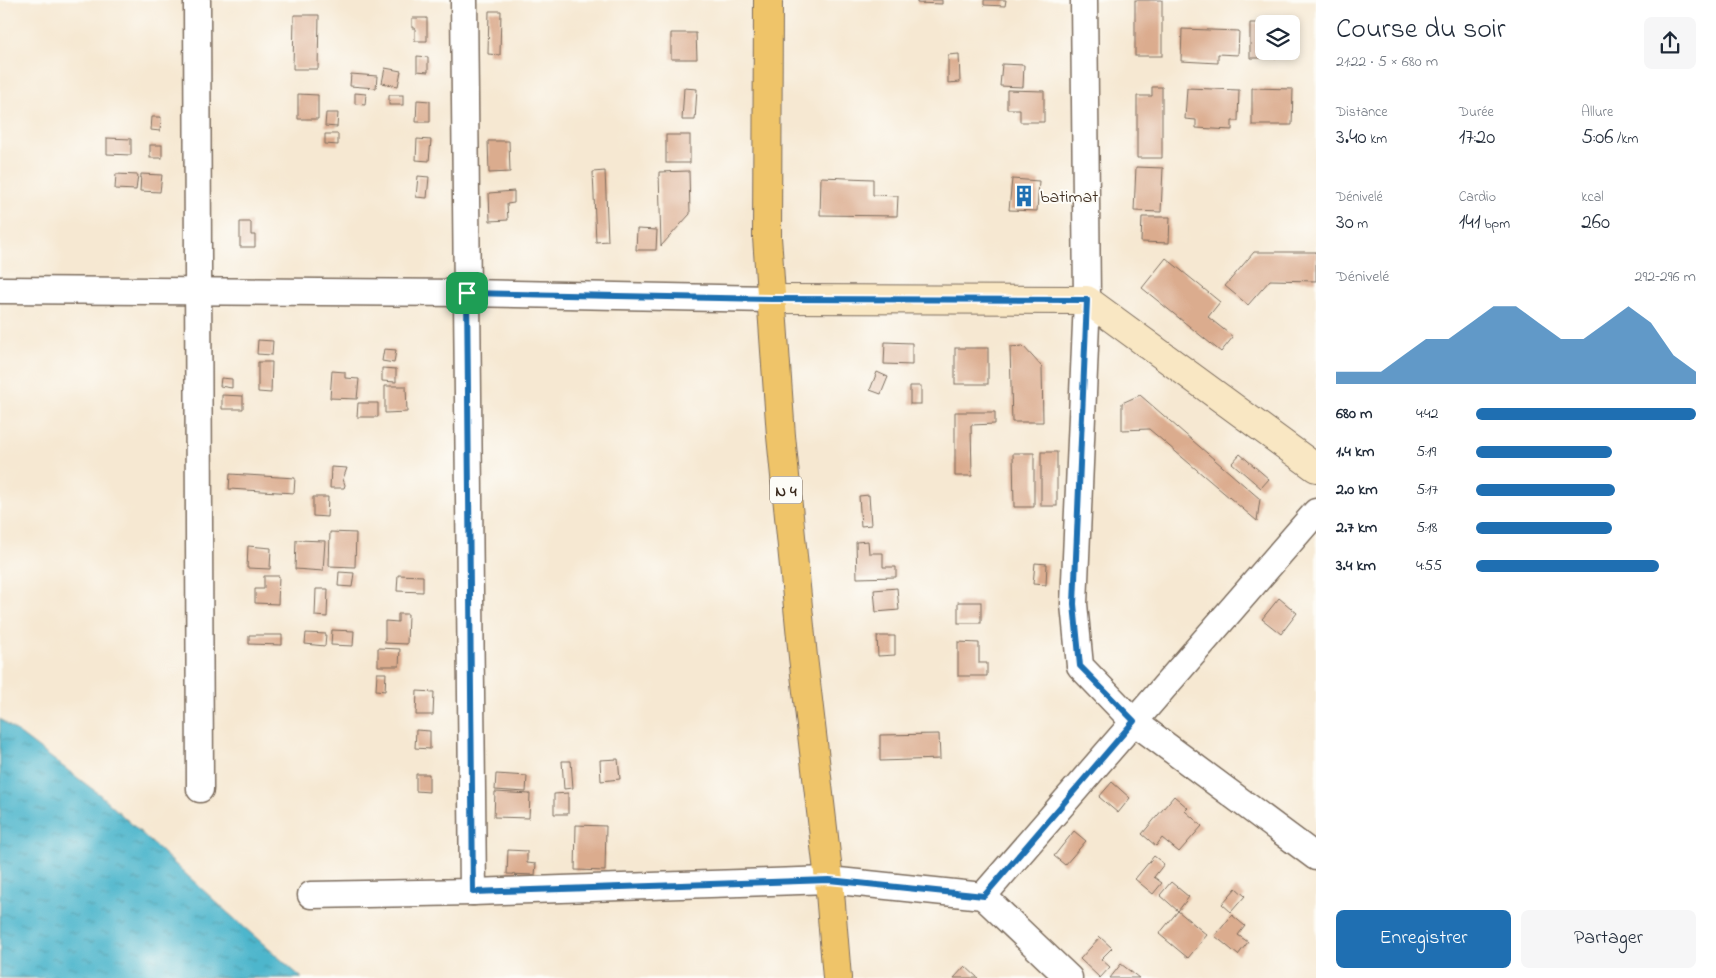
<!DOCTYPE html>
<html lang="fr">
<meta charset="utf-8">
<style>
:root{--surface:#fff;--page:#f6f6f7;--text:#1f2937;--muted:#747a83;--accent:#1f6fb2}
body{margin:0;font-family:"Indie Flower",sans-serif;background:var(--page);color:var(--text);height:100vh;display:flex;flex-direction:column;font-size:19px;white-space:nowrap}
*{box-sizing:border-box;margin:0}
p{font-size:16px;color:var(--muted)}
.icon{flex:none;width:28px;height:28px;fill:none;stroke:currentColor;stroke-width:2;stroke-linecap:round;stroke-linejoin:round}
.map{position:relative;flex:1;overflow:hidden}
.side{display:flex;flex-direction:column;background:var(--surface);width:400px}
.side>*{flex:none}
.tools{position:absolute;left:1255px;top:15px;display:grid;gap:10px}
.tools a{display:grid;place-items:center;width:45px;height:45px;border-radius:8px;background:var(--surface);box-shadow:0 2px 8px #0003;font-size:25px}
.pin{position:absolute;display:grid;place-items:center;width:42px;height:42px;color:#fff;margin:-21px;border-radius:10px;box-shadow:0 2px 8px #0006}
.round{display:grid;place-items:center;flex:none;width:52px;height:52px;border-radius:8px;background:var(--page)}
.headline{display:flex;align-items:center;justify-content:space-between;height:85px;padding:0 20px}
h1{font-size:28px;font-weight:600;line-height:38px}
.metrics{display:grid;grid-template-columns:repeat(3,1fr);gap:8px;height:85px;padding:5px 20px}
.metrics div{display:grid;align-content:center}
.metrics b{font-size:21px;font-weight:600}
.metrics small{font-size:14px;font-weight:400}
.metrics p{font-size:14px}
.chart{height:140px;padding:10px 20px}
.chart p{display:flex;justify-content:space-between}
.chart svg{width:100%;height:90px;margin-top:5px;fill:var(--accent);opacity:.7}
.button{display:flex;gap:10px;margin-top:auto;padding:10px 20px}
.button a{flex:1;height:58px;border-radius:8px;background:var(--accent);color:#fff;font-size:20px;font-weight:600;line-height:58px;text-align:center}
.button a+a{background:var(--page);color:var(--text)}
ul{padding:0 20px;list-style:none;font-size:16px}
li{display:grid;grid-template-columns:80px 60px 1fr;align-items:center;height:38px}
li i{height:12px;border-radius:6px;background:var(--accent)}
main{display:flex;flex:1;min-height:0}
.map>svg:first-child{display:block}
</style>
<main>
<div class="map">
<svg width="1316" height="978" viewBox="0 0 1316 978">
<defs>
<pattern id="water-ripples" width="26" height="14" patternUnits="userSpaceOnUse" patternTransform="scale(1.25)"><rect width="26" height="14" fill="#4eb6cc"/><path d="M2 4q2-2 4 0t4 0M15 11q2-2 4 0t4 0" fill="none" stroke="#4294a5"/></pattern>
</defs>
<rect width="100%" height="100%" fill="#fdfcf7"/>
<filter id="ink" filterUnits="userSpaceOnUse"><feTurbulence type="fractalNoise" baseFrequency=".02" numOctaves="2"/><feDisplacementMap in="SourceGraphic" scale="10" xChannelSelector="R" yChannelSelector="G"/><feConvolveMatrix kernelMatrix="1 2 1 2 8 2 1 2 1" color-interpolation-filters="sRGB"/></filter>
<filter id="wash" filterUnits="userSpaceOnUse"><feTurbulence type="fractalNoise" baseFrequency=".0096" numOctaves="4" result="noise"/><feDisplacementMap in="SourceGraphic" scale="20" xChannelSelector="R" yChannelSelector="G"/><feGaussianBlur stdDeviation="1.12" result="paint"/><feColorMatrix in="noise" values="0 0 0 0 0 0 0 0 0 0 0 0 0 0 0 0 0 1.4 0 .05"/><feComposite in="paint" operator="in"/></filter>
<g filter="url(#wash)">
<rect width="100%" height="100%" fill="#f6e8d2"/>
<path fill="url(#water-ripples)" stroke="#447075" d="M0,719l99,75 129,119 74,65h-302z"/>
<g id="blocks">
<g fill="#dbac8e">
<path d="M917,0h25v4l-25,-1z"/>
<path d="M984,0h22l-1,6 -21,-1z"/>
<rect x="1135" y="0" width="27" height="56"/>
<path d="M489,11h12l-1,44 -12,-1z"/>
<path d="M294,15h25l-1,54h-25z"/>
<path d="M412,18h15v23h-12v-13h-3z"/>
<path d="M1250,23h14v28h27v-28h2v35h-43z"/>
<path d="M1182,29l57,2 -1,24 -20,-1v9l-37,-2z"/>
<path d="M671,33h25l1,26h-26z"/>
<path d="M959,54l1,28 -12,1v-28z"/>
<path d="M417,56l11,1v15l-11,-1z"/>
<path d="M1002,64l22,1 -1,22 -23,-1z"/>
<path d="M385,68l16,3 -3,15 -16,-3z"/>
<path d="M351,74l26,2 -1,12 -26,-2z"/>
<path d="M1152,87h10v71h-25v-62h15z"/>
<path d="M684,88l13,1 -2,31h-13z"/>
<path d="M1187,88l52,2 -1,31h-6v9l-36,-2v-8l-11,-1z"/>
<path d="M1252,88l41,1 -1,36h-40z"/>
<path d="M1007,90l37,1v31h-24v-13h-13z"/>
<path d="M355,93l11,1 -1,11 -10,-1z"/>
<path d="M298,94l20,1v24h-20z"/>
<rect x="389" y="95" width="14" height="10"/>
<path d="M417,100l13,1v21h-14z"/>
<path d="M326,113h12l-1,14 -12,-1z"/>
<path d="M152,117h9l-1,14 -9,-1z"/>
<path d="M325,134h13v11l-13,-1z"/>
<rect x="666" y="135" width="24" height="28"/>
<path d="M107,138l24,1v16l-24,-1z"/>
<path d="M417,139l14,1 -2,21 -13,-1z"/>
<path d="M488,141h21l1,31 -21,1z"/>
<rect x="150" y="145" width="12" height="13"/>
<path d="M1136,167l27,1 -2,44 -27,-1z"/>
<path d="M605,171l3,70 -12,1 -3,-70z"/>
<path d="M689,171l1,43 -29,32 -2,-74z"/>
<path d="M116,174l22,1 -2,15 -21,-1z"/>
<path d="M141,174l21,1 -2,17 -20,-1z"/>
<path d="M418,176l11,1 -2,21 -11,-1z"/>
<path d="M821,177l52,2v16l25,1 -1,20 -77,-1z"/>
<path d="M1012,179l27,2 -2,30 -28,-1z"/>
<path d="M514,191v12l-7,1 1,16 -18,1 -1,-28z"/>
<path d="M1142,217h28l-1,26 -28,-1z"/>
<path d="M240,222h11v13h4v12h-15z"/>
<path d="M637,229l20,1 -1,20h-20z"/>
<path d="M1254,252h62v29l-46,-1 -22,25 -23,-19z"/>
<path d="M1166,258l54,44 -12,15 25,20 -12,15 -79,-64z"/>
<path d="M258,340l15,1 -1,14 -15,-1z"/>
<path d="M885,342l27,1v22l-28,-1z"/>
<path d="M1023,346l19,21 1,55h-31l-2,-75z"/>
<rect x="955" y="348" width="33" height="36"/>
<path d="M384,349l12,1 -2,13 -12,-2z"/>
<path d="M258,362h14l-1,31 -13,-1z"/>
<path d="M382,368l14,1v13l-14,-1z"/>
<path d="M332,371l13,1v6l14,1 -2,20 -27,-1z"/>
<path d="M877,372l11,5 -7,17 -11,-4z"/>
<path d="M221,378l11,1v9l-12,-2z"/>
<path d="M385,386h21l1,26 -22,1z"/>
<rect x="910" y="386" width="11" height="18"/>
<path d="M222,395l21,1v13h-21z"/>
<path d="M1140,395l120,104 -3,22 -108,-92 -27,1v-27z"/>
<path d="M358,403h20v14h-21z"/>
<path d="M955,412h40v12l-24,1 1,51h-17z"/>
<rect x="1041" y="452" width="16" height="54"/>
<path d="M1013,453h21v54h-20z"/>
<path d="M1240,454l29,25 -8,9 -29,-25z"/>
<path d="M331,467l16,1 -4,11 2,6 -1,3h-14z"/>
<path d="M230,474l65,4 -1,15 -65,-4z"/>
<path d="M869,495l2,30 -10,1 -2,-30z"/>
<path d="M313,497h15l-1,20 -14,-1z"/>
<path d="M330,532l26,1 -1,34 -26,-1z"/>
<path d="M296,540l29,1 -2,30 -28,-2z"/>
<path d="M868,541l1,12h14v14h13v10l-39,1 -1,-36z"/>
<path d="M248,546l23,2 -1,21 -23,-1z"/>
<path d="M1035,563l12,1 -1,21 -13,-1z"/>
<path d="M339,572l15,1 -2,14 -14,-1z"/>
<path d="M398,575l25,1v16l-26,-1z"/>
<path d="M264,576h15l-1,28 -23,-1v-14h9z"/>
<path d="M897,588l2,22 -23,2 -2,-22z"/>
<path d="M316,589h12l-1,28 -12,-1z"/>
<path d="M1279,598l18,15 -16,21 -19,-15z"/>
<rect x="958" y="602" width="23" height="21"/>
<path d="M398,614h10l-1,30 -22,-1v-22l13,1z"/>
<path d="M332,630l22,1 -1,15 -22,-1z"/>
<path d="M306,633l20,1 -1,12 -20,-2z"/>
<path d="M249,635h33v10l-33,-1z"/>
<path d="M877,636h18v19l-17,1z"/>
<path d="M958,642l21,1v20h8v13h-29z"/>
<path d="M378,648l22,1 -1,17h-21z"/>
<path d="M377,673h9l-1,18 -9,-1z"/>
<path d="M417,691l17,1 -1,23h-17z"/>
<path d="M416,730l14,1v18l-15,-1z"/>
<path d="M939,734l1,25 -60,2v-26z"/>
<path d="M618,759l2,20 -19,2 -1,-21z"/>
<path d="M562,761h9l2,27 -9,1z"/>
<path d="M416,774h13v18l-13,-1z"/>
<path d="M496,774l31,2 -1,16 -31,-2z"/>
<path d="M1112,782l18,16 -12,15 -19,-16z"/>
<path d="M495,792l35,2 -1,24 -35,-1z"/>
<path d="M568,793v21h-14v-20z"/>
<path d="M1174,796l14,12 -3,3 17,15 -23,26 -17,-14 -6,8 -14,-12z"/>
<path d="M576,825l30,1 -1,45 -30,-1z"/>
<path d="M1074,831l12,10 -21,24 -11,-9z"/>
<path d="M508,850l19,1v12l9,1 -1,11 -28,-1z"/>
<path d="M1154,856l10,8 -10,13 8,6 -9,11 -18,-15z"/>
<path d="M1171,882l18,15 -11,14 -18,-16z"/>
<path d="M1236,888l9,8 -14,16 -9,-8z"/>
<path d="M1178,911l29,24 -19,23 -29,-24z"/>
<path d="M1232,915l13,11 -7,9 10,7 -10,13 -23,-19z"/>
<path d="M1100,937l12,11 -11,11 9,8 -10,11 -20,-19z"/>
<path d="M1121,964l18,14h-29z"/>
<path d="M965,966l13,12h-24z"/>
</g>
</g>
</g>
<g filter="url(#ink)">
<use href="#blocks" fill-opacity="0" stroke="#7c6c5d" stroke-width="1"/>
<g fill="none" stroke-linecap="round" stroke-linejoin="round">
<g stroke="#7c6c5d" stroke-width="29">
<g id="street">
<path d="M197,0l3,789"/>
<path d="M464,0l9,892"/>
<path d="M1084,0l3,300 -13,304 6,62 53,55 183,136"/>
<path d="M0,290l467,3 305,6"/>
<path d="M311,895l162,-3 356,-12 154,16 333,-384"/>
<path d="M983,896l86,82"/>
</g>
</g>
<g stroke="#7c6c5d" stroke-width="30">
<path id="secondary" d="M772,299l315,1 229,168"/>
</g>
<g stroke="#7c6c5d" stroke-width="30">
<path id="highway" d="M768,0l-1,237 14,199 22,221 26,223 8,98"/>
</g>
<use href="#street" stroke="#fff" stroke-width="26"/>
<use href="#secondary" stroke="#f9e7c3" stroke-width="28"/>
<use href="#highway" stroke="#efc469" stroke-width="28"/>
</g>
</g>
<g fill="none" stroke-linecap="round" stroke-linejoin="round" filter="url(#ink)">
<g stroke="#fff" stroke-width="10">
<path id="route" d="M467,293l305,6 315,1 -13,304 6,62 54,55 -150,175 -155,-16 -356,12z"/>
</g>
<use href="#route" stroke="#1f6fb2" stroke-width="6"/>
</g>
<defs>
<g id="building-bare" transform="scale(1.725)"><path d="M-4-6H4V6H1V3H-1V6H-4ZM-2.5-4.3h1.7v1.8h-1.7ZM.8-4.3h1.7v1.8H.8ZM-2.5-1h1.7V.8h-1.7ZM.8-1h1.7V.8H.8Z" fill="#1f6fb2" stroke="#fdfcf7" stroke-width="2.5" paint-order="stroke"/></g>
</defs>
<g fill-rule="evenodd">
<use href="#building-bare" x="1024" y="196"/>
</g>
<g text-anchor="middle" stroke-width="4" stroke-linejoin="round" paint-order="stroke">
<rect fill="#fdfcf7" stroke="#75695f" stroke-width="1" x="770" y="476.5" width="32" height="27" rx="4"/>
<g font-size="16" font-weight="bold" fill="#3b2a1e">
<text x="786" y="496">N 4</text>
</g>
<g font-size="18" fill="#3b2a1e" stroke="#fdfcf7" text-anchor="start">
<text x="1040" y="202">batimat</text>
</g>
</g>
</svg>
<div class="tools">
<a><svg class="icon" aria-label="layers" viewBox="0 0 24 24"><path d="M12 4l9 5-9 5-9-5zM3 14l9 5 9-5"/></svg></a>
</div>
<div class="pin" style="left:467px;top:293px;background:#1e9e55"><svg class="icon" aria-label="arrive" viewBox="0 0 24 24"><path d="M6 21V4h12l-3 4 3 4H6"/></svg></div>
</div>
<section class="side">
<div class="headline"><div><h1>Course du soir</h1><p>21:22 · 5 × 680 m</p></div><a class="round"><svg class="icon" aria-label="share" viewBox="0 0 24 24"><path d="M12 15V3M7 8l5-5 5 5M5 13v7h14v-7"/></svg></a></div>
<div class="metrics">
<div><p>Distance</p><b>3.40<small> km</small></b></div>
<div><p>Durée</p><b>17:20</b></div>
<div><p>Allure</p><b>5:06<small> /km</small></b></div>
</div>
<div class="metrics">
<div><p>Dénivelé</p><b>30<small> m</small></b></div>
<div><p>Cardio</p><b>141<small> bpm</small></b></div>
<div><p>kcal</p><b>260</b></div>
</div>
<div class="chart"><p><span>Dénivelé</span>292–296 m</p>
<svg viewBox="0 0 160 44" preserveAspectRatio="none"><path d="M0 44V38L10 38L20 38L30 30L40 22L50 22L60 14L70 6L80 6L90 14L100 22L110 22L120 14L130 6L140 14L150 30L160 38V44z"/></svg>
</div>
<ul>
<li><b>680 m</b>4:42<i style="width:100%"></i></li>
<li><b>1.4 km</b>5:19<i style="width:62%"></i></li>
<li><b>2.0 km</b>5:17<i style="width:63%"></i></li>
<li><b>2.7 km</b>5:18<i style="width:62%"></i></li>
<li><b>3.4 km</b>4:55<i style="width:83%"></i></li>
</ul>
<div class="button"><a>Enregistrer</a><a>Partager</a></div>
</section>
</main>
